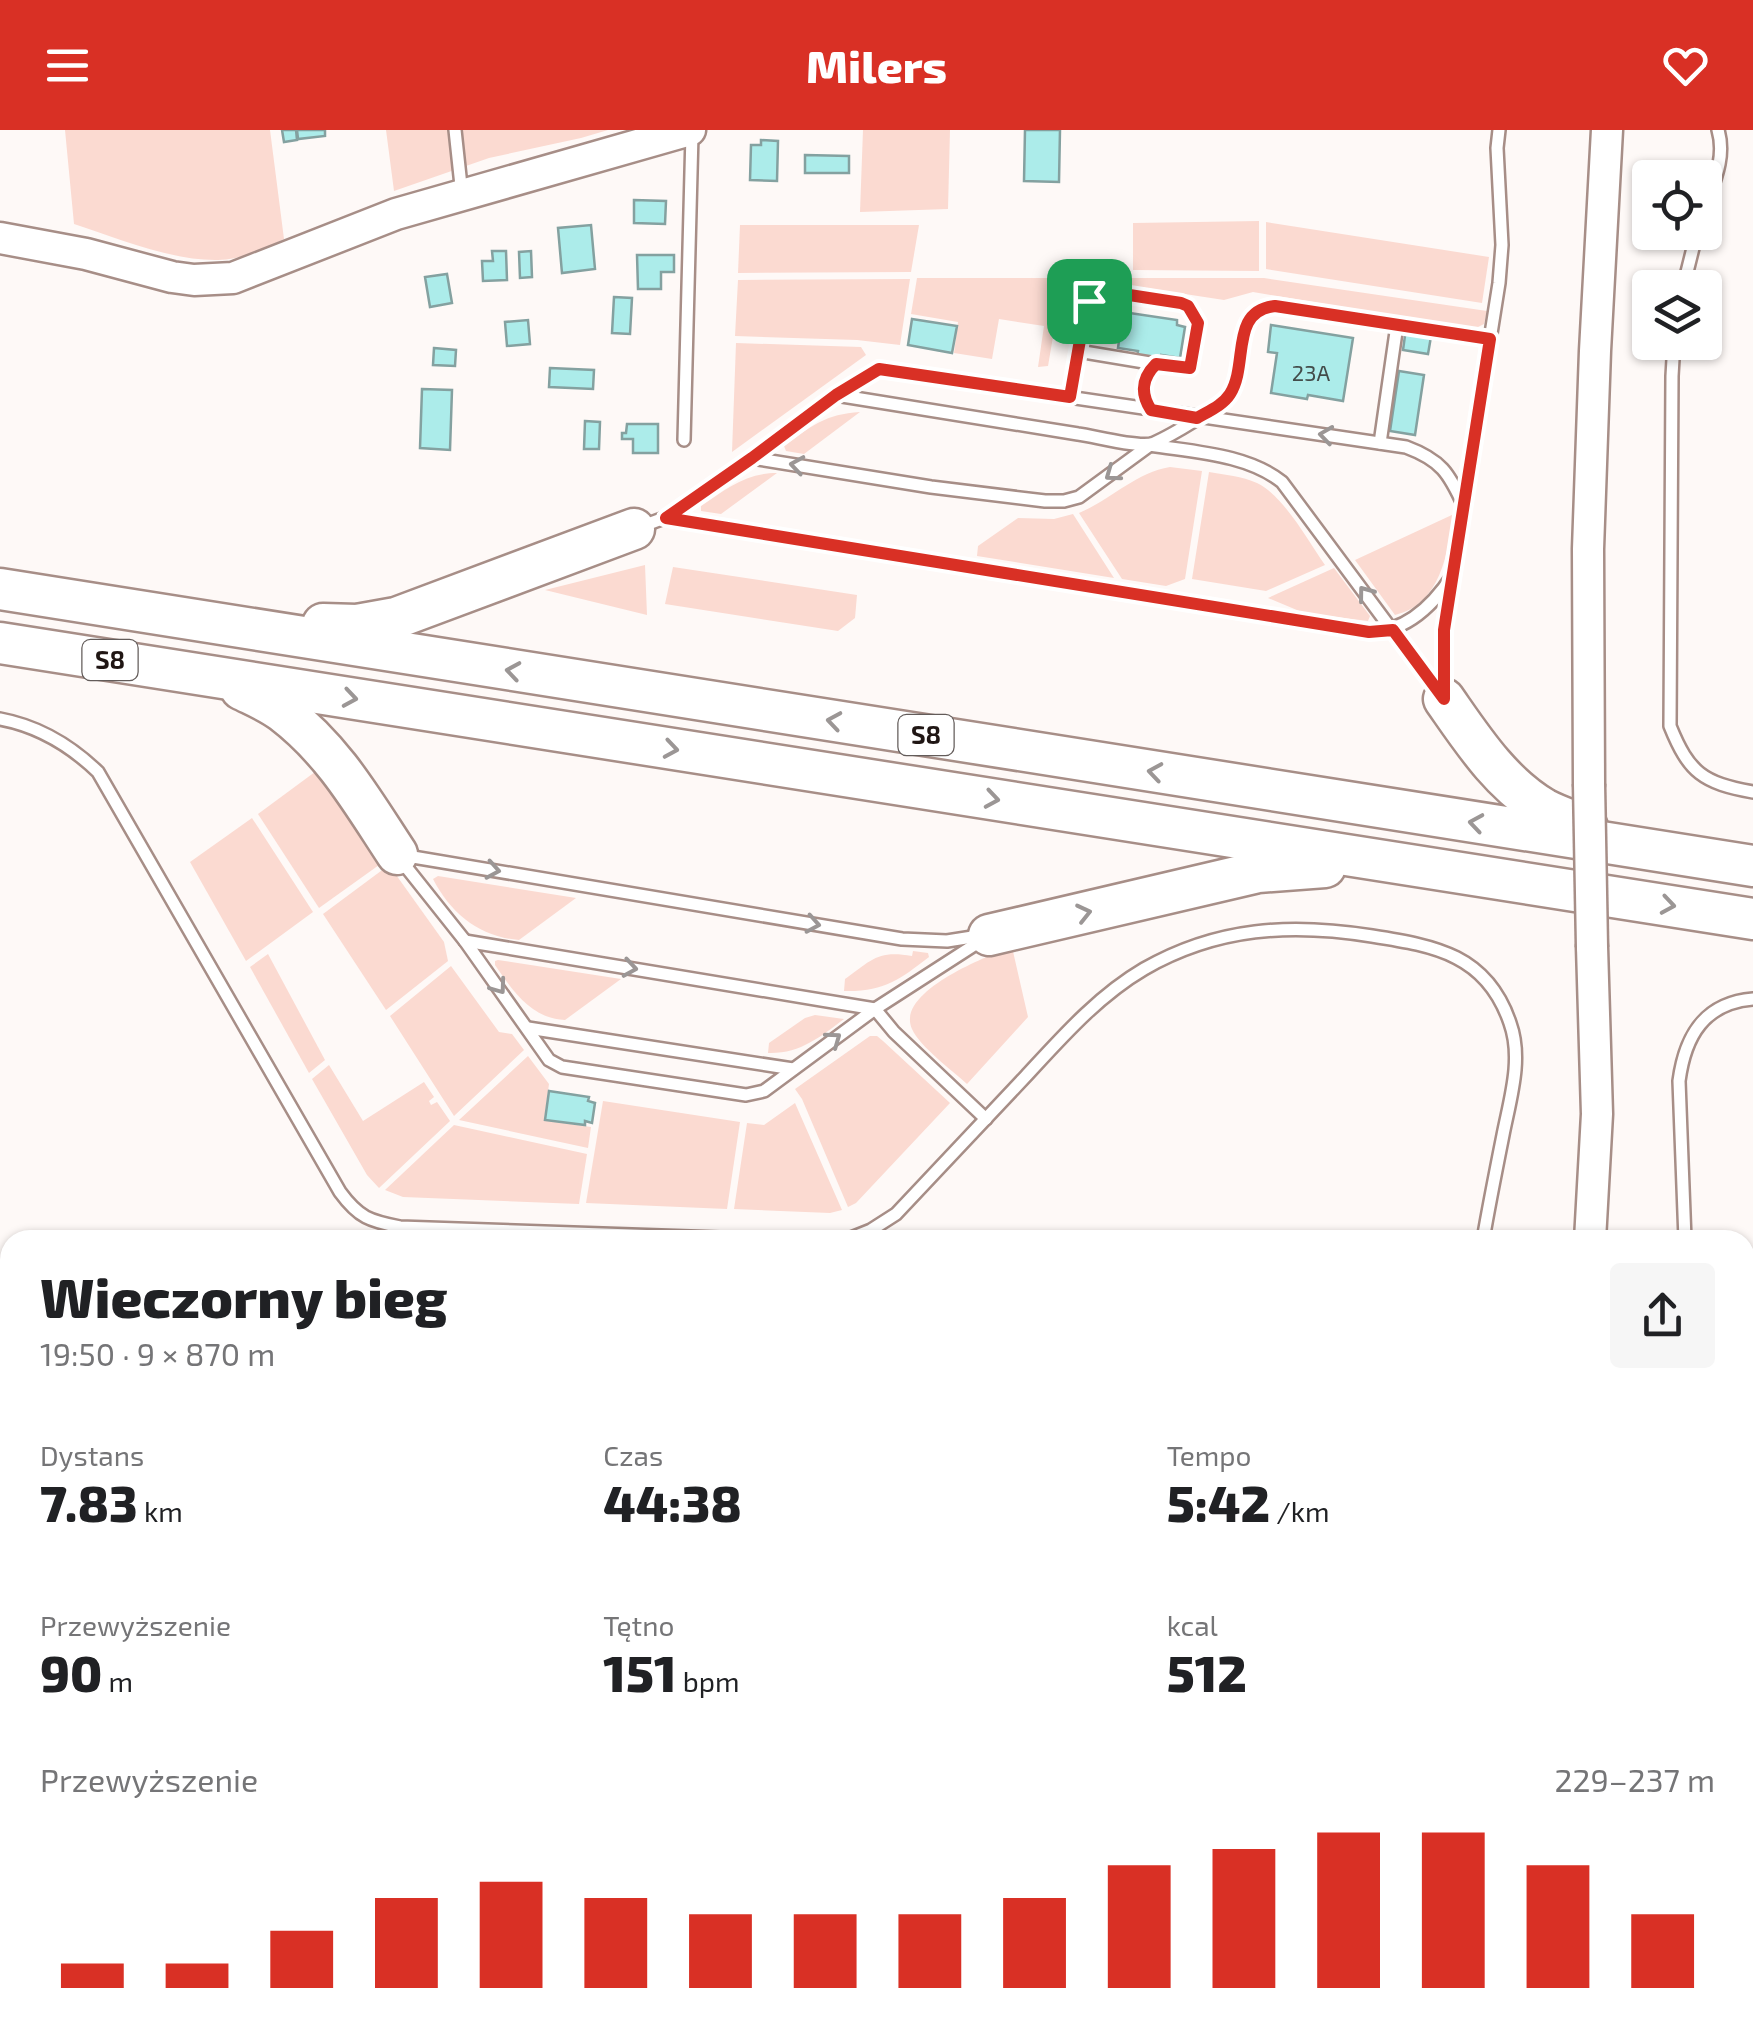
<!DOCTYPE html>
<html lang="pl">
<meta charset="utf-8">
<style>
:root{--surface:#fff;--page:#f6f6f6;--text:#202124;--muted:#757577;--accent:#d93025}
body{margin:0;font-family:"Exo 2",sans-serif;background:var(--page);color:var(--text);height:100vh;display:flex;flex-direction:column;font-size:38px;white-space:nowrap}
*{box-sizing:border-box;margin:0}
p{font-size:32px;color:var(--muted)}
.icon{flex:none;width:55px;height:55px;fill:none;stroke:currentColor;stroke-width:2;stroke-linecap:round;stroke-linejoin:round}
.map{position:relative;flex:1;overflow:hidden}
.side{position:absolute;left:0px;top:1100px;width:1755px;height:812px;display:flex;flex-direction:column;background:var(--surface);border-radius:30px 30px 0 0;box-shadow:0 2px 8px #0004}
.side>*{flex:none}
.tools{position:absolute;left:1632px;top:30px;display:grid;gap:20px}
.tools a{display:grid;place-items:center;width:90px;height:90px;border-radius:10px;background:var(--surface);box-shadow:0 2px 8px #0004;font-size:50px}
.pin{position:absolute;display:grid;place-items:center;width:85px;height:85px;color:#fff;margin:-42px;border-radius:20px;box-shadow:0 5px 15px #0006}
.round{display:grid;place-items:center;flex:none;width:105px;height:105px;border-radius:10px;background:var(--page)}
.overview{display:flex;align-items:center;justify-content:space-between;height:170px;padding:0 40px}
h1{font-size:55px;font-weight:800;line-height:75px}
.metrics{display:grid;grid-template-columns:repeat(3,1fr);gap:15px;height:170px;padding:10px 40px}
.metrics div{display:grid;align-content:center}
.metrics b{font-size:50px;font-weight:800}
.metrics small{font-size:28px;font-weight:400}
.metrics p{font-size:28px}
.chart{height:280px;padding:20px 40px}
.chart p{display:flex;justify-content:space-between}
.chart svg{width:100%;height:180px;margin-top:10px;stroke:var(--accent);stroke-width:6}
header{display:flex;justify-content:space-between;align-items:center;height:130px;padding:0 40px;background:var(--accent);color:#fff;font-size:45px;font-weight:800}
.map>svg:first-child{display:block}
</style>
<header><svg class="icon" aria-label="menu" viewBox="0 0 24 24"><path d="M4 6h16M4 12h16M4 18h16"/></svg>Milers<svg class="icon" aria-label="heart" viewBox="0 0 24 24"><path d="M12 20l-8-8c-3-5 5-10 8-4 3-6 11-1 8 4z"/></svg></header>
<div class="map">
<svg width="1753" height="1911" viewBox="0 0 1753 1911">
<rect width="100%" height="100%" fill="#fef9f7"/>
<g fill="#fbdad1">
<path d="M65,0h205l14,109c-20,10 -43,21 -66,21 -46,1 -101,-22 -144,-36z"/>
<path d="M386,0h222l-27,8 -92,20 -95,33z"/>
<path d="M863,0h87l-2,79 -88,3z"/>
<path d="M1259,91v50l-126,-1v-47z"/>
<path d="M1266,92l223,35 -7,46 -216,-34z"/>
<path d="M740,95h179l-8,47 -173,1z"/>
<path d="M917,148h146l-15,88 -10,1 6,-41 -45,-7 -7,40 -38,-6 4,-31 -47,-8z"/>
<path d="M1112,148h152l223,33 -3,13 -10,5 -221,-37 -29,8 -111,-17z"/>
<path d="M910,149l-10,66 -43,-5 -122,-4 3,-56z"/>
<path d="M736,213l125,4 5,8 -134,97z"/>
<path d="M860,282l-56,42 -18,-3 -2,-5c27,-20 42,-32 76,-34z"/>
<path d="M1170,337l32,4 -17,108 -19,7 -44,-7 -43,-66c33,-14 56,-40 91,-46z"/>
<path d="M1209,342c16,3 33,4 48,11 27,13 51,58 68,82l-59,26 -74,-12z"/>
<path d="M777,343l-56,41 -20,-3v-5c25,-17 45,-33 76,-33z"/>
<path d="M1073,384l41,64 -137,-22 1,-10 40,-28 36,1z"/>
<path d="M1454,384c-7,40 -13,90 -59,101l-40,-55z"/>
<path d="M645,435l2,50 -102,-25z"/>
<path d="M673,437l184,28 -2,23 -17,13 -173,-27z"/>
<path d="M1334,438l36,48 -2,5 -64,-8 -36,-15z"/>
<path d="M319,639l67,91 -67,48 -61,-94z"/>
<path d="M252,688l61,94 -67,49 -56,-99z"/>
<path d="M389,735l55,77 4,19 -62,49 -63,-96z"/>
<path d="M438,746l138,22 -57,42c-39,-3 -68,-26 -86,-61z"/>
<path d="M1012,817l16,70 -61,67c-15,-14 -47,-37 -55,-55 -17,-37 75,-73 100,-82z"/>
<path d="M913,821l15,2 1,4c-30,23 -45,35 -85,34l1,-12c27,-19 32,-29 67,-23z"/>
<path d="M268,824l57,106 -16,13 -59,-106z"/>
<path d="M498,830l123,19 -56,41c-33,-1 -53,-30 -70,-55v-4z"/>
<path d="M451,836l48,66 13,2 12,16 -70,66 -64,-100z"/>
<path d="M815,885l29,4c-24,18 -44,35 -76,34l1,-10 36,-25z"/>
<path d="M870,906h7l6,5 67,62 -94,100 -8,4 -46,-108 -7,-10z"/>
<path d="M528,926l21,28 -5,36 47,7 -3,21 -129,-28z"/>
<path d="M329,935l34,56 61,-39 10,15 -5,4 2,4 6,-3 13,19 -71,67 -12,-13 -55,-96z"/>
<path d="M603,971l137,21 -13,87 -141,-6z"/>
<path d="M795,973l47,107 -12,3 -96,-4 13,-86 17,2z"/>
<path d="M454,995l133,29 -8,50 -176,-7 -18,-7z"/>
<path d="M0,1178l10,8v716l1128,1v8h-1138z"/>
</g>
<g fill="#acecea" stroke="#84a1a0" stroke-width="2.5">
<path d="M282,0h14l1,10 -13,2z"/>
<path d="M297,0h28v6l-27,3z"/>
<path d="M1025,0h35l-1,52 -35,-1z"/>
<path d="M761,10l17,1 -1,40 -27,-1 1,-35h10z"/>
<path d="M805,25l44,1v17h-44z"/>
<path d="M634,70l32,1 -1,23 -31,-1z"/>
<path d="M591,95l4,44 -33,4 -4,-45z"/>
<path d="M492,121h14l1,29 -24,1 -1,-20h11z"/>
<path d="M531,121l1,26 -12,1 -1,-26z"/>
<path d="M637,125h37v17h-13v17h-23z"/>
<path d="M447,144l5,29 -22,4 -5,-30z"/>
<path d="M614,167l18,1 -2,36 -18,-1z"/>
<path d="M1123,182l54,8v5l8,2 -5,31 -19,-3 -1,4 -23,-3 1,-5 -20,-3z"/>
<path d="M912,189l45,7 -5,27 -44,-8z"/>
<path d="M528,190l2,24 -23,2 -2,-24z"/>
<path d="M1407,191l26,4 -5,29 -25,-4z"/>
<path d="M1271,195l82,13 -10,63 -35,-6 -1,4 -36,-6 6,-40 -9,-1z"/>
<path d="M434,218l22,2 -1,16 -22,-1z"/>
<path d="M550,238l44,2 -1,19 -44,-2z"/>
<path d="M1399,241l25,4 -9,60 -25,-4z"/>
<path d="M422,259l30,1 -2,60 -30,-2z"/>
<path d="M585,291l15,1 -1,27h-15z"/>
<path d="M627,294h31v29h-25v-14h-11v-6h4z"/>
<path d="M549,961l40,6 -1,4 7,2 -3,20 -7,-2v4l-40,-5z"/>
<path d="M1184,1902h39v7l-40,-3z"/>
<rect x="1458" y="1902" width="24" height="8"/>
</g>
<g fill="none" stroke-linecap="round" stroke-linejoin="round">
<g stroke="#a78e87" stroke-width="16">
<g id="lane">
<path d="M455,0l7,65"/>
<path d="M1705,78c9,-26 21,-51 13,-78"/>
<path d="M1683,158l14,-56"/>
<path d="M1674,212l-2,34 -2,350c19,47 33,57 83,66"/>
<path d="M1078,221l78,13"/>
<path d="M836,265c81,13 162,26 242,39 17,2 62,15 76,9 16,-7 68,-37 77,-50 18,-30 -3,-82 44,-87l215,33"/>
<path d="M1070,267l16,-90 7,-10 11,-6 77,12 8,3 8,17 -7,45 -34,-4c-14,14 -16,29 -5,46"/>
<path d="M684,310l8,-306"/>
<path d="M1380,313l17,-118"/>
<path d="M752,328l84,-63 43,-26 527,78c35,13 43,26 58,59"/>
<path d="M667,387l702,115c37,0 65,-28 84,-57"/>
<path d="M640,397l27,-10 85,-59 179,29 114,14h19l15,-4 71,-52c43,7 97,9 132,37l159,214"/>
<path d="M1443,561l1,-61 55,-347 3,-38 -5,-97 2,-18"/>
<path d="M0,589c38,7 70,26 98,53l242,420c19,26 30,29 60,35l377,13"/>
<path d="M401,725l501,84 45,2 38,-6"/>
<path d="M399,728l66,83 84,119 13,7 184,28 18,-4 111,-82 107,-69"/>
<path d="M465,811l410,68 19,23 92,87"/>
<path d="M528,898l265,41"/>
<path d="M846,1110l25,-10 25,-16c43,-46 87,-92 130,-138 36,-39 72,-80 118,-107 73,-42 147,-46 228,-33 64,10 115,19 138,87 13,36 0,76 -7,112 -7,35 -14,70 -20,105"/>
<path d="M1685,1110l-6,-159c6,-45 25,-78 74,-82"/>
<path d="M996,1902l6,9"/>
</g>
</g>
<g stroke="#a78e87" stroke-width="35">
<g id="secondary">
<path d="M0,108l86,16 86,23 22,3 39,-2 163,-64 294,-84"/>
<path d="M1589,654l-1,-235 7,-198 12,-221"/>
<path d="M1590,1110l7,-126 -5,-167"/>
<path d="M1542,1911v-9"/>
</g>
</g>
<g stroke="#a78e87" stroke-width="45">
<g id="highway">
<path d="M0,459l1753,277"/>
<path d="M323,494l34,1 39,-7 238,-89"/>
<path d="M0,513l1753,276"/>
<path d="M241,559c14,7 29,13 42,23 51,39 79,89 114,142"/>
<path d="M1444,569c28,40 56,84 100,110 13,7 29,12 43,18"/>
<path d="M989,805l269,-63 67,-5"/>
</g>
</g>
<use href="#lane" stroke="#fff" stroke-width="11"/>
<use href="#secondary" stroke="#fff" stroke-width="30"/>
<use href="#highway" stroke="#fff" stroke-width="40"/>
<g stroke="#a78e87" stroke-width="35" stroke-linecap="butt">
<path id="secondary-bridge" d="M1589,654l3,163"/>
</g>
<use href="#secondary-bridge" stroke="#fff" stroke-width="30"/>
</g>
<defs><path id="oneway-chevron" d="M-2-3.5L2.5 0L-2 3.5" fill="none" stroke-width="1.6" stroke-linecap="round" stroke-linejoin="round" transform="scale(2.5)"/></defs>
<g stroke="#9b9695">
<use href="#oneway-chevron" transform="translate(1326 305) rotate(-172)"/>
<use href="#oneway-chevron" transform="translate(797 335) rotate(-171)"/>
<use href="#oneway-chevron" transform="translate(1112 344) rotate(144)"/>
<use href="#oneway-chevron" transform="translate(1365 463) rotate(-127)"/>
<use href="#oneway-chevron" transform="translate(513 541) rotate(-171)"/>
<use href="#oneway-chevron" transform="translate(350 568) rotate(9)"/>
<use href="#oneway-chevron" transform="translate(834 591) rotate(-171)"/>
<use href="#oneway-chevron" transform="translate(671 619) rotate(9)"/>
<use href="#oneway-chevron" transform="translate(1155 642) rotate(-171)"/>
<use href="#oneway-chevron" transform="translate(992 669) rotate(9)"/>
<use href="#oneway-chevron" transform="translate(1476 693) rotate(-171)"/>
<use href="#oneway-chevron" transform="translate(493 740) rotate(10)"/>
<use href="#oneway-chevron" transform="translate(1668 775) rotate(9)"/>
<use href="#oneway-chevron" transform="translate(1084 783) rotate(-13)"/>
<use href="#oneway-chevron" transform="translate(813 794) rotate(10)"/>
<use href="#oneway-chevron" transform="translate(630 838) rotate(9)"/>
<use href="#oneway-chevron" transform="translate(499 857) rotate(54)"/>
<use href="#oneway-chevron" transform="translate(834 909) rotate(-36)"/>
</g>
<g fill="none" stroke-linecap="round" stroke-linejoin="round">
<g stroke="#fff" stroke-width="20">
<path id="route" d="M1110,162l71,11 7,3 10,17 -8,45 -34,-4c-14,14 -16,29 -5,46l46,8c12,-7 26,-13 33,-24 19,-30 -1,-83 45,-88l215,33 -46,291v69l-51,-69 -24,2 -703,-114 86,-60 84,-63 43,-26 191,28 16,-91 11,-13z"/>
</g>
<use href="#route" stroke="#d93025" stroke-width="12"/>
</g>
<g text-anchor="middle" stroke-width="9" stroke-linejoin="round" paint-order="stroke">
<g font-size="22" fill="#434c4a">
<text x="1311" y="251">23A</text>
</g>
<g fill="#fff" stroke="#635c5a" stroke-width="2.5">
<rect x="82.5" y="510" width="55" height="40" rx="8"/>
<rect x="898.5" y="585" width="55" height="40" rx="8"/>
</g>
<g font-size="25" font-weight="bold" fill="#201614">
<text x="110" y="539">S8</text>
<text x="926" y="614">S8</text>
</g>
</g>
</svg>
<div class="tools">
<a><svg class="icon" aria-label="locate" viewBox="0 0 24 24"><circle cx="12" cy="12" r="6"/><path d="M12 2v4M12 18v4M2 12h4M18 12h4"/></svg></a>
<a><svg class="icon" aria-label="layers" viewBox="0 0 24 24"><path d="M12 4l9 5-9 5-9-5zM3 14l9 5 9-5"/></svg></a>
</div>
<div class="pin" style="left:1089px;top:171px;background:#1e9e55"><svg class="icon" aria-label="arrive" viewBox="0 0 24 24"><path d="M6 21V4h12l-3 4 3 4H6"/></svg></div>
<section class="side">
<div class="overview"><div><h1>Wieczorny bieg</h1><p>19:50 · 9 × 870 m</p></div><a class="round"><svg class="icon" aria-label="share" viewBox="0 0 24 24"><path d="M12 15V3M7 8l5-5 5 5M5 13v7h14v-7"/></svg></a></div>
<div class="metrics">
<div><p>Dystans</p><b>7.83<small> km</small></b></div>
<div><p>Czas</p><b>44:38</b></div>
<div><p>Tempo</p><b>5:42<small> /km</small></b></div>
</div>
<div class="metrics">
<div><p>Przewyższenie</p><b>90<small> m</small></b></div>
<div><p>Tętno</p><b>151<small> bpm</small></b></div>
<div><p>kcal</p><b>512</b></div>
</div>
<div class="chart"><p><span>Przewyższenie</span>229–237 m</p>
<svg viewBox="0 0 160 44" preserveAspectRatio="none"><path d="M5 44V38M15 44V38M25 44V30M35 44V22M45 44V18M55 44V22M65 44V26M75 44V26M85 44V26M95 44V22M105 44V14M115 44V10M125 44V6M135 44V6M145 44V14M155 44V26"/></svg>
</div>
</section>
</div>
